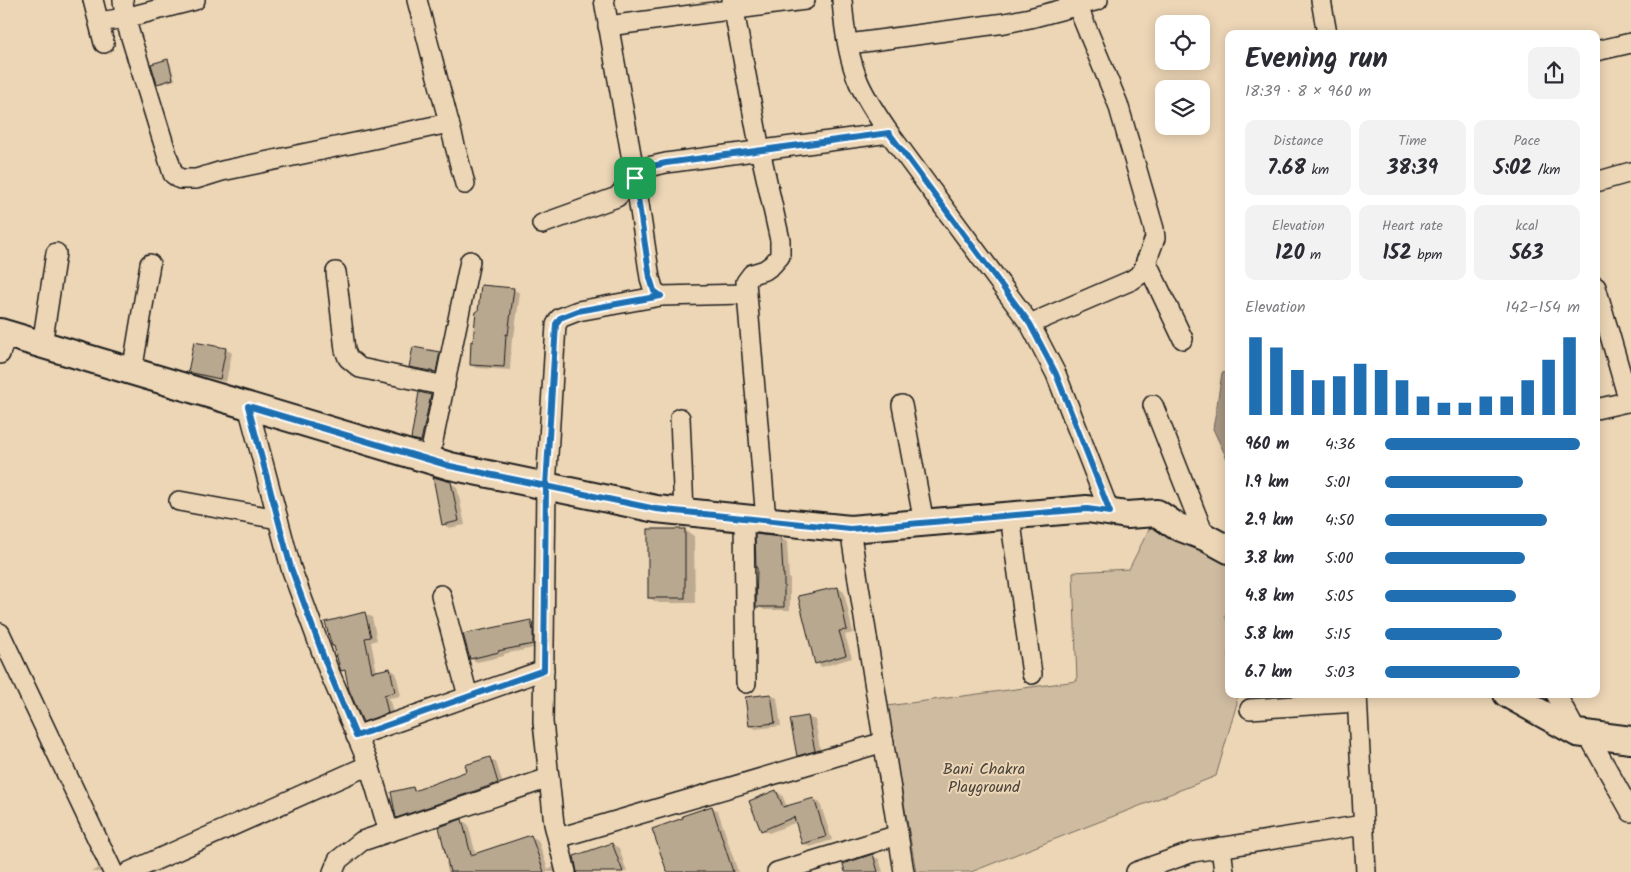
<!DOCTYPE html>
<meta charset="utf-8">
<style>
:root{--surface:#fff;--page:#f2f2f3;--text:#2b2b33;--muted:#7c7c81;--accent:#1f6fb2}
body{margin:0;font-family:Kalam,sans-serif;background:var(--page);color:var(--text);height:100vh;display:flex;flex-direction:column;font-size:19px;white-space:nowrap}
*{box-sizing:border-box;margin:0}
p{font-size:16px;color:var(--muted)}
.icon{flex:none;width:28px;height:28px;fill:none;stroke:currentColor;stroke-width:2;stroke-linecap:round;stroke-linejoin:round}
.map{position:relative;flex:1;overflow:hidden}
.details{position:absolute;left:1225px;top:30px;width:375px;height:668px;display:flex;flex-direction:column;background:var(--surface);border-radius:10px;box-shadow:0 2px 12px #0003}
.details>*{flex:none}
.fabs{position:absolute;left:1155px;top:15px;display:grid;gap:10px}
.fabs a{display:grid;place-items:center;width:55px;height:55px;border-radius:10px;background:var(--surface);box-shadow:0 2px 12px #0003;font-size:25px}
.pin{position:absolute;display:grid;place-items:center;width:42px;height:42px;color:#fff;margin:-21px;border-radius:10px;box-shadow:0 2px 8px #0006}
.round{display:grid;place-items:center;flex:none;width:52px;height:52px;border-radius:10px;background:var(--page)}
.head{display:flex;align-items:center;justify-content:space-between;height:85px;padding:0 20px}
h1{font-size:28px;font-weight:800;line-height:38px}
.metrics{display:grid;grid-template-columns:repeat(3,1fr);gap:8px;height:85px;padding:5px 20px}
.metrics div{display:grid;align-content:center;border-radius:10px;background:var(--page);text-align:center}
.metrics b{font-size:21px;font-weight:800}
.metrics small{font-size:14px;font-weight:400}
.metrics p{font-size:14px}
.chart{height:140px;padding:10px 20px}
.chart p{display:flex;justify-content:space-between}
.chart svg{width:100%;height:90px;margin-top:5px;stroke:var(--accent);stroke-width:6}
ul{padding:0 20px;list-style:none;font-size:16px}
li{display:grid;grid-template-columns:80px 60px 1fr;align-items:center;height:38px}
li i{height:12px;border-radius:6px;background:var(--accent)}
.map>svg:first-child{display:block}
</style>
<div class="map">
<svg width="1631" height="872" viewBox="0 0 1631 872">
<rect width="100%" height="100%" fill="#edd6b6"/>
<filter id="ink" filterUnits="userSpaceOnUse"><feTurbulence type="fractalNoise" baseFrequency=".02" numOctaves="2"/><feDisplacementMap in="SourceGraphic" scale="10" xChannelSelector="R" yChannelSelector="G"/><feConvolveMatrix kernelMatrix="1 2 1 2 8 2 1 2 1" color-interpolation-filters="sRGB"/></filter>
<g filter="url(#ink)">
<path fill="#cfbba0" stroke="#766c5e" d="M1157,513l45,39 27,5v50l-4,9 4,8v70h7l1,9 -21,73 -245,96h-55l-29,-166 190,-25 -4,-109 56,-3z"/>
<path fill="#a59682" stroke="#6e6559" d="M1229,372v91l-16,-34 9,-56z"/>
<g fill="#0003">
<path d="M167,60l3,2 5,18 -14,4 -3,-1z"/>
<path d="M514,290l6,3 -6,44h-2l-2,33 -33,-2 -6,-3 4,-22z"/>
<path d="M225,349l7,4 -6,29 -30,-7 -6,-3z"/>
<path d="M439,353l7,4 -4,18 -25,-5 -6,-4z"/>
<path d="M431,396l6,3 -9,45 -9,-2 -6,-4z"/>
<path d="M451,483l6,4 8,38 -16,3 -6,-4z"/>
<path d="M685,530l9,6 1,67h-36l-10,-5z"/>
<path d="M781,538l6,4 2,36h1v32h-26l-6,-4z"/>
<path d="M838,588l6,4 9,41 -8,2 7,23 -30,9 -6,-4z"/>
<path d="M365,614l7,3 5,23 -6,2 6,30 13,-3 6,4 5,23 -12,2 5,18 -24,9 -6,-4 -17,-48 -5,-3 -6,-23 -3,-1z"/>
<path d="M530,621l7,4 2,22 -35,7v2l-27,6 -6,-3z"/>
<path d="M771,695l6,3 4,28 -25,3 -6,-3z"/>
<path d="M808,717l7,3 6,34 -16,5 -6,-4 -7,-35z"/>
<path d="M490,759l6,3 8,25 -100,33 -6,-3 15,-28 5,2 51,-19z"/>
<path d="M776,791l6,4 5,12 27,-8 6,4 12,37 -22,7 -7,-4 -6,-21 -28,11 -7,-3z"/>
<path d="M712,807l6,4 20,61h-70z"/>
<path d="M462,821l6,3 8,31 55,-19 7,4 10,29 5,-2 6,5h-111l-2,-9 3,-1z"/>
<path d="M612,844l7,4 8,24h-49z"/>
<path d="M873,856l6,3 4,13h-37z"/>
<path d="M98,868l6,4h-13z"/>
</g>
<g fill="#b9a890" stroke="#1c1c1c">
<path d="M168,59l5,20 -16,5 -6,-20z"/>
<path d="M481,285l33,3 -6,47 -2,-1 -2,33 -34,-2 1,-24 2,1 3,-31h2z"/>
<path d="M194,342l32,6 -6,31 -32,-7z"/>
<path d="M413,347l27,5 -4,20 -27,-5z"/>
<path d="M419,392l12,3 -10,46 -10,-2z"/>
<path d="M433,477l18,5 8,39 -17,4z"/>
<rect x="648" y="529" width="37" height="69"/>
<path d="M755,534l26,3 2,37h1v33h-28l1,-39h-1z"/>
<path d="M838,587l9,43 -8,1 7,24 -31,9 -17,-68z"/>
<path d="M365,612l6,25 -6,1 7,34 18,-4 5,24 -11,3 4,18 -25,9 -14,-32 -4,-20 -4,1 -2,-6 -5,-19h-2l-7,-24z"/>
<path d="M531,620l2,11v13l-35,7 1,1 -29,7 -7,-25z"/>
<path d="M771,694l4,29 -26,3 -4,-29z"/>
<path d="M808,716l7,35 -18,5 -7,-37z"/>
<path d="M490,757l8,26 -102,35 -5,-26 22,-5 1,4 53,-20 -2,-6z"/>
<path d="M776,790l7,17 31,-9 12,39 -24,7 -8,-27 -33,14 -12,-30z"/>
<path d="M712,806l21,66h-66l-15,-43 31,-11 -1,-2z"/>
<path d="M462,819l9,36 60,-20 13,37h-94l-11,-45z"/>
<path d="M612,843l11,29h-46l-3,-16z"/>
<path d="M873,854l5,18h-33l-2,-8z"/>
</g>
<g fill="none" stroke-linecap="round" stroke-linejoin="round">
<g stroke="#1c1c1c" stroke-width="22">
<g id="street">
<path d="M93,0l11,43"/>
<path d="M123,0l2,18 48,156 7,5h16l26,-8 227,-48"/>
<path d="M417,0l48,184"/>
<path d="M604,0l31,177 15,101 4,13 7,5 85,-2"/>
<path d="M732,0l28,150 20,90v16l-8,9 -7,5 -13,4 -6,8 20,238"/>
<path d="M842,0c2,27 6,58 17,83 8,18 19,34 30,50l141,191 26,50 54,139"/>
<path d="M1321,0l6,34"/>
<path d="M99,22l26,-4 70,-18"/>
<path d="M608,26l197,-26"/>
<path d="M849,44l156,-21 25,-5 68,-18"/>
<path d="M1596,51l35,-8"/>
<path d="M1596,182l35,-10"/>
<path d="M542,224l75,-27 18,-20 13,-10 18,-4 223,-30"/>
<path d="M1146,261l37,78"/>
<path d="M336,272l9,78 3,8 12,10 85,18"/>
<path d="M1596,287l33,115"/>
<path d="M1030,324l102,-44 10,-7 13,-35 -1,-9 -36,-125 -41,-99"/>
<path d="M42,345l14,-92"/>
<path d="M0,354l6,-20"/>
<path d="M132,372l18,-108"/>
<path d="M902,405l22,118"/>
<path d="M1153,405l52,132"/>
<path d="M248,406l43,162 37,101 41,96 20,67"/>
<path d="M1596,409l35,-8"/>
<path d="M680,418l4,94"/>
<path d="M429,460l41,-199"/>
<path d="M179,501l99,18"/>
<path d="M1010,516l22,158"/>
<path d="M744,518l2,165"/>
<path d="M850,529l54,343"/>
<path d="M441,595l27,101"/>
<path d="M0,633l113,239"/>
<path d="M1357,694l9,178"/>
<path d="M1556,694l21,39"/>
<path d="M1250,709l107,-7"/>
<path d="M1588,735l43,77"/>
<path d="M356,736l188,-66"/>
<path d="M558,838l326,-96"/>
<path d="M1221,847l3,25"/>
<path d="M129,872l240,-107"/>
<path d="M333,872l5,-12 24,-19 187,-63"/>
<path d="M566,872l-12,-48 -11,-102 3,-235 10,-162 4,-7 18,-7 83,-15"/>
<path d="M777,872l121,-37"/>
<path d="M1136,872l57,-20 170,-27"/>
</g>
</g>
<g stroke="#1c1c1c" stroke-width="30">
<g id="secondary">
<path d="M0,332l450,134 206,43 194,20 237,-20 40,6 30,-2 19,13 29,11 24,13"/>
<path d="M1507,694l70,39 54,7"/>
</g>
</g>
<use href="#street" stroke="#edd6b6" stroke-width="19"/>
<use href="#secondary" stroke="#edd6b6" stroke-width="26"/>
</g>
</g>
<g fill="none" stroke-linecap="round" stroke-linejoin="round" filter="url(#ink)">
<g stroke="#fff" stroke-width="10">
<path id="route" d="M635,178l15,100 4,13 7,5 -83,15 -18,7 -4,6 -10,162 -2,184 -188,66 -28,-67 -37,-101 -43,-162 202,60 206,43 194,20 237,-20 23,3 -54,-138 -26,-50 -141,-191 -223,30 -18,4 -13,11"/>
</g>
<use href="#route" stroke="#1f6fb2" stroke-width="6"/>
</g>
<g text-anchor="middle" stroke-width="4" stroke-linejoin="round" paint-order="stroke">
<g font-size="16" fill="#49443d" stroke="#edd6b6">
<text x="984" y="774">Bani Chakra<tspan x="984" dy="18">Playground</tspan></text>
</g>
</g>
</svg>
<div class="fabs">
<a><svg class="icon" aria-label="locate" viewBox="0 0 24 24"><circle cx="12" cy="12" r="6"/><path d="M12 2v4M12 18v4M2 12h4M18 12h4"/></svg></a>
<a><svg class="icon" aria-label="layers" viewBox="0 0 24 24"><path d="M12 4l9 5-9 5-9-5zM3 14l9 5 9-5"/></svg></a>
</div>
<div class="pin" style="left:635px;top:178px;background:#1e9e55"><svg class="icon" aria-label="arrive" viewBox="0 0 24 24"><path d="M6 21V4h12l-3 4 3 4H6"/></svg></div>
<section class="details">
<div class="head"><div><h1>Evening run</h1><p>18:39 · 8 × 960 m</p></div><a class="round"><svg class="icon" aria-label="share" viewBox="0 0 24 24"><path d="M12 15V3M7 8l5-5 5 5M5 13v7h14v-7"/></svg></a></div>
<div class="metrics">
<div><p>Distance</p><b>7.68<small> km</small></b></div>
<div><p>Time</p><b>38:39</b></div>
<div><p>Pace</p><b>5:02<small> /km</small></b></div>
</div>
<div class="metrics">
<div><p>Elevation</p><b>120<small> m</small></b></div>
<div><p>Heart rate</p><b>152<small> bpm</small></b></div>
<div><p>kcal</p><b>563</b></div>
</div>
<div class="chart"><p><span>Elevation</span>142–154 m</p>
<svg viewBox="0 0 160 44" preserveAspectRatio="none"><path d="M5 44V6M15 44V11M25 44V22M35 44V27M45 44V25M55 44V19M65 44V22M75 44V27M85 44V35M95 44V38M105 44V38M115 44V35M125 44V35M135 44V27M145 44V17M155 44V6"/></svg>
</div>
<ul>
<li><b>960 m</b>4:36<i style="width:100%"></i></li>
<li><b>1.9 km</b>5:01<i style="width:71%"></i></li>
<li><b>2.9 km</b>4:50<i style="width:83%"></i></li>
<li><b>3.8 km</b>5:00<i style="width:72%"></i></li>
<li><b>4.8 km</b>5:05<i style="width:67%"></i></li>
<li><b>5.8 km</b>5:15<i style="width:60%"></i></li>
<li><b>6.7 km</b>5:03<i style="width:69%"></i></li>
</ul>
</section>
</div>
